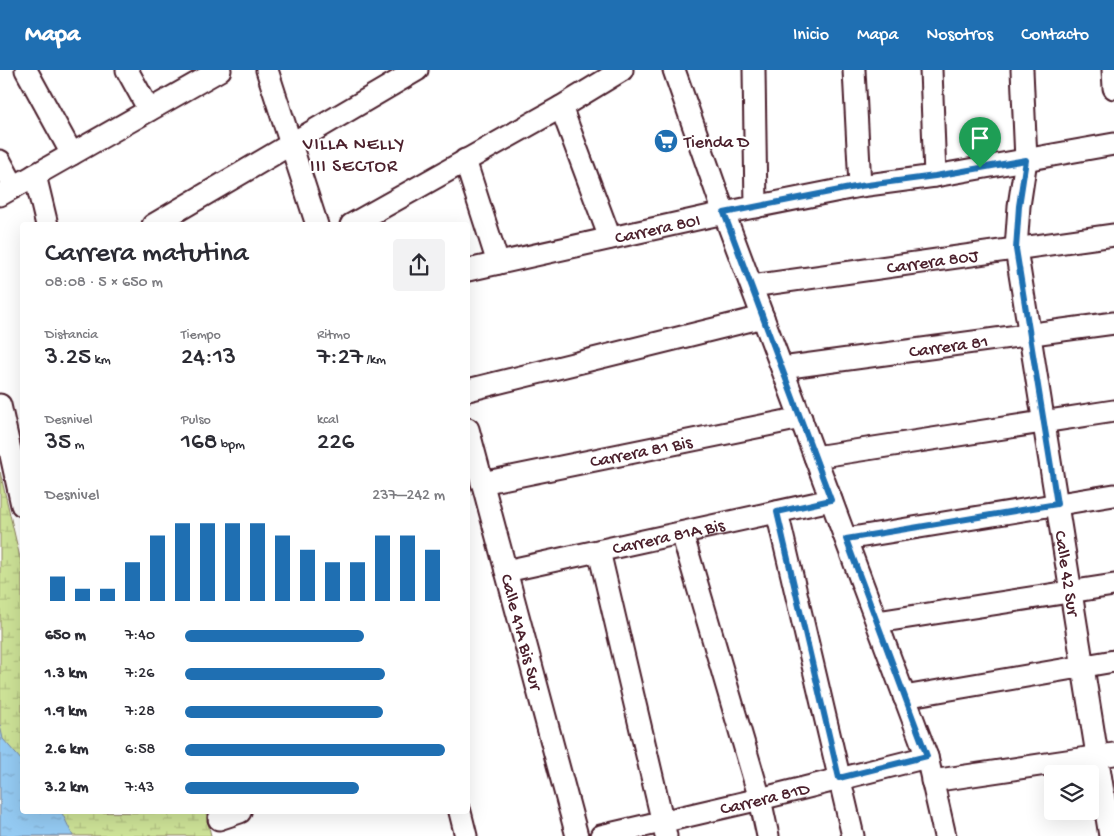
<!DOCTYPE html>
<html lang="es">
<meta charset="utf-8">
<style>
:root{--surface:#fff;--page:#f2f2f3;--text:#2b2b33;--muted:#7c7c81;--accent:#1f6fb2}
body{margin:0;font-family:"Gochi Hand",sans-serif;background:var(--page);color:var(--text);height:100vh;display:flex;flex-direction:column;font-size:19px;white-space:nowrap}
*{box-sizing:border-box;margin:0}
p{font-size:16px;color:var(--muted)}
.icon{flex:none;width:28px;height:28px;fill:none;stroke:currentColor;stroke-width:2;stroke-linecap:round;stroke-linejoin:round}
.map{position:relative;flex:1;overflow:hidden}
.panel{position:absolute;left:20px;top:152px;width:450px;height:592px;display:flex;flex-direction:column;background:var(--surface);border-radius:5px;box-shadow:0 5px 20px #0002}
.panel>*{flex:none}
.tools{position:absolute;left:1044px;top:695px;display:grid;gap:10px}
.tools a{display:grid;place-items:center;width:55px;height:55px;border-radius:5px;background:var(--surface);box-shadow:0 5px 20px #0002;font-size:25px}
.pin{position:absolute;display:grid;place-items:center;width:42px;height:42px;color:#fff;margin:-51px -21px;border-radius:50% 50% 50% 0;rotate:-45deg;box-shadow:0 0 5px #0007}
.pin .icon{rotate:45deg}
.round{display:grid;place-items:center;flex:none;width:52px;height:52px;border-radius:5px;background:var(--page)}
.head{display:flex;align-items:center;justify-content:space-between;height:85px;padding:0 25px}
h1{font-size:28px;font-weight:600;line-height:38px}
.figures{display:grid;grid-template-columns:repeat(3,1fr);gap:8px;height:85px;padding:5px 25px}
.figures div{display:grid;align-content:center}
.figures b{font-size:25px;font-weight:600}
.figures small{font-size:14px;font-weight:400}
.figures p{font-size:14px}
.chart{height:140px;padding:10px 25px}
.chart p{display:flex;justify-content:space-between}
.chart svg{width:100%;height:90px;margin-top:5px;stroke:var(--accent);stroke-width:6}
ul{padding:0 25px;list-style:none;font-size:16px}
li{display:grid;grid-template-columns:80px 60px 1fr;align-items:center;height:38px}
li i{height:12px;border-radius:6px;background:var(--accent)}
header{display:flex;align-items:center;gap:30px;box-sizing:border-box;height:70px;padding:0 25px;background:var(--accent);color:#fff}
header strong{font-size:24px}
nav{display:flex;gap:28px;margin-inline-start:auto;font-size:18px}
.map>svg:first-child{display:block}
</style>
<header>
<strong>Mapa</strong>
<nav><a>Inicio</a><a>Mapa</a><a>Nosotros</a><a>Contacto</a></nav>
</header>
<div class="map">
<svg width="1114" height="766" viewBox="0 0 1114 766">
<defs>
<pattern id="wetland-marsh" width="20" height="14" patternUnits="userSpaceOnUse" patternTransform="scale(1.25)"><rect width="20" height="14" fill="#cde297"/><path d="M1 5h8M5 5V1M11 12h8M15 12V8" fill="none" stroke="#b2c182"/></pattern>
<pattern id="water-ripples" width="26" height="14" patternUnits="userSpaceOnUse" patternTransform="scale(1.25)"><rect width="26" height="14" fill="#94caf2"/><path d="M2 4q2-2 4 0t4 0M15 11q2-2 4 0t4 0" fill="none" stroke="#81add0"/></pattern>
</defs>
<rect width="100%" height="100%" fill="#fff"/>
<filter id="ink" filterUnits="userSpaceOnUse"><feTurbulence type="fractalNoise" baseFrequency=".02" numOctaves="2"/><feDisplacementMap in="SourceGraphic" scale="10" xChannelSelector="R" yChannelSelector="G"/><feConvolveMatrix kernelMatrix="1 2 1 2 8 2 1 2 1" color-interpolation-filters="sRGB"/></filter>
<g filter="url(#ink)">
<path fill="url(#wetland-marsh)" stroke="#8c8061" d="M0,402l22,94v246l184,1 5,23h-211z"/>
<path fill="url(#water-ripples)" stroke="#7686a2" d="M0,655l3,14 19,22v51l40,1 11,23h-73z"/>
<g fill="none" stroke-linecap="round" stroke-linejoin="round">
<g stroke="#4a1f2b" stroke-width="25">
<g id="street">
<path d="M26,0l46,84"/>
<path d="M127,0l22,40"/>
<path d="M267,0l50,155"/>
<path d="M674,0l50,143 203,544 18,79"/>
<path d="M754,0l2,137"/>
<path d="M854,0l6,116"/>
<path d="M931,0l4,106"/>
<path id="s1" d="M1022,0l4,90 -7,46 -3,43 94,587"/>
<path d="M1113,0l1,18"/>
<path d="M561,37l49,131"/>
<path d="M465,90l33,103"/>
<path d="M0,91l14,26"/>
<path d="M35,105l12,50"/>
<path d="M0,125l220,-125"/>
<path d="M153,155l264,-155"/>
<path d="M351,155l210,-118 61,-37"/>
<path id="s2" d="M468,200l256,-57 136,-27 75,-10 179,-32"/>
<path id="s3" d="M752,216l362,-51"/>
<path id="s4" d="M782,298l332,-45"/>
<path d="M468,320l295,-73"/>
<path d="M0,335l22,100"/>
<path id="s5" d="M468,359l109,407"/>
<path d="M815,387l299,-46"/>
<path id="s6" d="M482,413l319,-65"/>
<path d="M777,442l76,324"/>
<path d="M682,463l78,266 8,37"/>
<path d="M846,469l268,-44"/>
<path d="M599,481l67,285"/>
<path id="s7" d="M506,501l325,-71"/>
<path d="M877,552l237,-37"/>
<path d="M904,627l210,-36"/>
<path d="M932,711l182,-27"/>
<path d="M460,742l6,24"/>
<path d="M219,749l21,-7"/>
<path id="s8" d="M601,766l159,-37 167,-42"/>
</g>
</g>
<use href="#street" stroke="#fff" stroke-width="21"/>
</g>
</g>
<g fill="none" stroke-linecap="round" stroke-linejoin="round" filter="url(#ink)">
<g stroke="#fff" stroke-width="10">
<path id="route" d="M1026,90l-7,46 -3,43 41,255 -211,35 81,217 -88,22 -62,-266 54,-12 -107,-287 136,-27 75,-10z"/>
</g>
<use href="#route" stroke="#1f6fb2" stroke-width="6"/>
</g>
<defs>
<g id="supermarket-disc" transform="scale(1.25)"><circle r="9.5" fill="#1f6fb2" stroke="#fff"/><path d="M-6-5.5h2.5l.6 2H6L4.5 2H-2.5L-4.4-4H-6ZM-1.5 3.2a1.3 1.3 0 1 0 .1 0ZM3 3.2a1.3 1.3 0 1 0 .1 0Z" fill="#fff"/></g>
</defs>
<g fill-rule="evenodd">
<use href="#supermarket-disc" x="666" y="71"/>
</g>
<g text-anchor="middle" stroke-width="4" stroke-linejoin="round" paint-order="stroke">
<g font-size="18" fill="#4a1f2b" stroke="#fff" text-anchor="start">
<text x="684" y="77">Tienda D</text>
</g>
<g font-size="18" fill="#4a1f2b" stroke="#fff">
<text dy="6" stroke="none"><textPath href="#s2" startOffset="194">Carrera 80I</textPath></text>
<text dy="6" stroke="none"><textPath href="#s3" startOffset="182">Carrera 80J</textPath></text>
<text dy="6" stroke="none"><textPath href="#s4" startOffset="168">Carrera 81</textPath></text>
<text dy="6" stroke="none"><textPath href="#s6" startOffset="162">Carrera 81 Bis</textPath></text>
<text dy="6" stroke="none"><textPath href="#s7" startOffset="166">Carrera 81A Bis</textPath></text>
<text dy="6" stroke="none"><textPath href="#s1" startOffset="508">Calle 42 Sur</textPath></text>
<text dy="6" stroke="none"><textPath href="#s5" startOffset="210">Calle 41A Bis Sur</textPath></text>
<text dy="6" stroke="none"><textPath href="#s8" startOffset="168">Carrera 81D</textPath></text>
</g>
<g font-size="19" letter-spacing="1" fill="#4a1f2b" stroke="#fff">
<text x="354" y="79">VILLA NELLY<tspan x="354" dy="22">III SECTOR</tspan></text>
</g>
</g>
</svg>
<div class="tools">
<a><svg class="icon" aria-label="layers" viewBox="0 0 24 24"><path d="M12 4l9 5-9 5-9-5zM3 14l9 5 9-5"/></svg></a>
</div>
<div class="pin" style="left:980px;top:98px;background:#1e9e55"><svg class="icon" aria-label="arrive" viewBox="0 0 24 24"><path d="M6 21V4h12l-3 4 3 4H6"/></svg></div>
<section class="panel">
<div class="head"><div><h1>Carrera matutina</h1><p>08:08 · 5 × 650 m</p></div><a class="round"><svg class="icon" aria-label="share" viewBox="0 0 24 24"><path d="M12 15V3M7 8l5-5 5 5M5 13v7h14v-7"/></svg></a></div>
<div class="figures">
<div><p>Distancia</p><b>3.25<small> km</small></b></div>
<div><p>Tiempo</p><b>24:13</b></div>
<div><p>Ritmo</p><b>7:27<small> /km</small></b></div>
</div>
<div class="figures">
<div><p>Desnivel</p><b>35<small> m</small></b></div>
<div><p>Pulso</p><b>168<small> bpm</small></b></div>
<div><p>kcal</p><b>226</b></div>
</div>
<div class="chart"><p><span>Desnivel</span>237–242 m</p>
<svg viewBox="0 0 160 44" preserveAspectRatio="none"><path d="M5 44V32M15 44V38M25 44V38M35 44V25M45 44V12M55 44V6M65 44V6M75 44V6M85 44V6M95 44V12M105 44V19M115 44V25M125 44V25M135 44V12M145 44V12M155 44V19"/></svg>
</div>
<ul>
<li><b>650 m</b>7:40<i style="width:69%"></i></li>
<li><b>1.3 km</b>7:26<i style="width:77%"></i></li>
<li><b>1.9 km</b>7:28<i style="width:76%"></i></li>
<li><b>2.6 km</b>6:58<i style="width:100%"></i></li>
<li><b>3.2 km</b>7:43<i style="width:67%"></i></li>
</ul>
</section>
</div>
